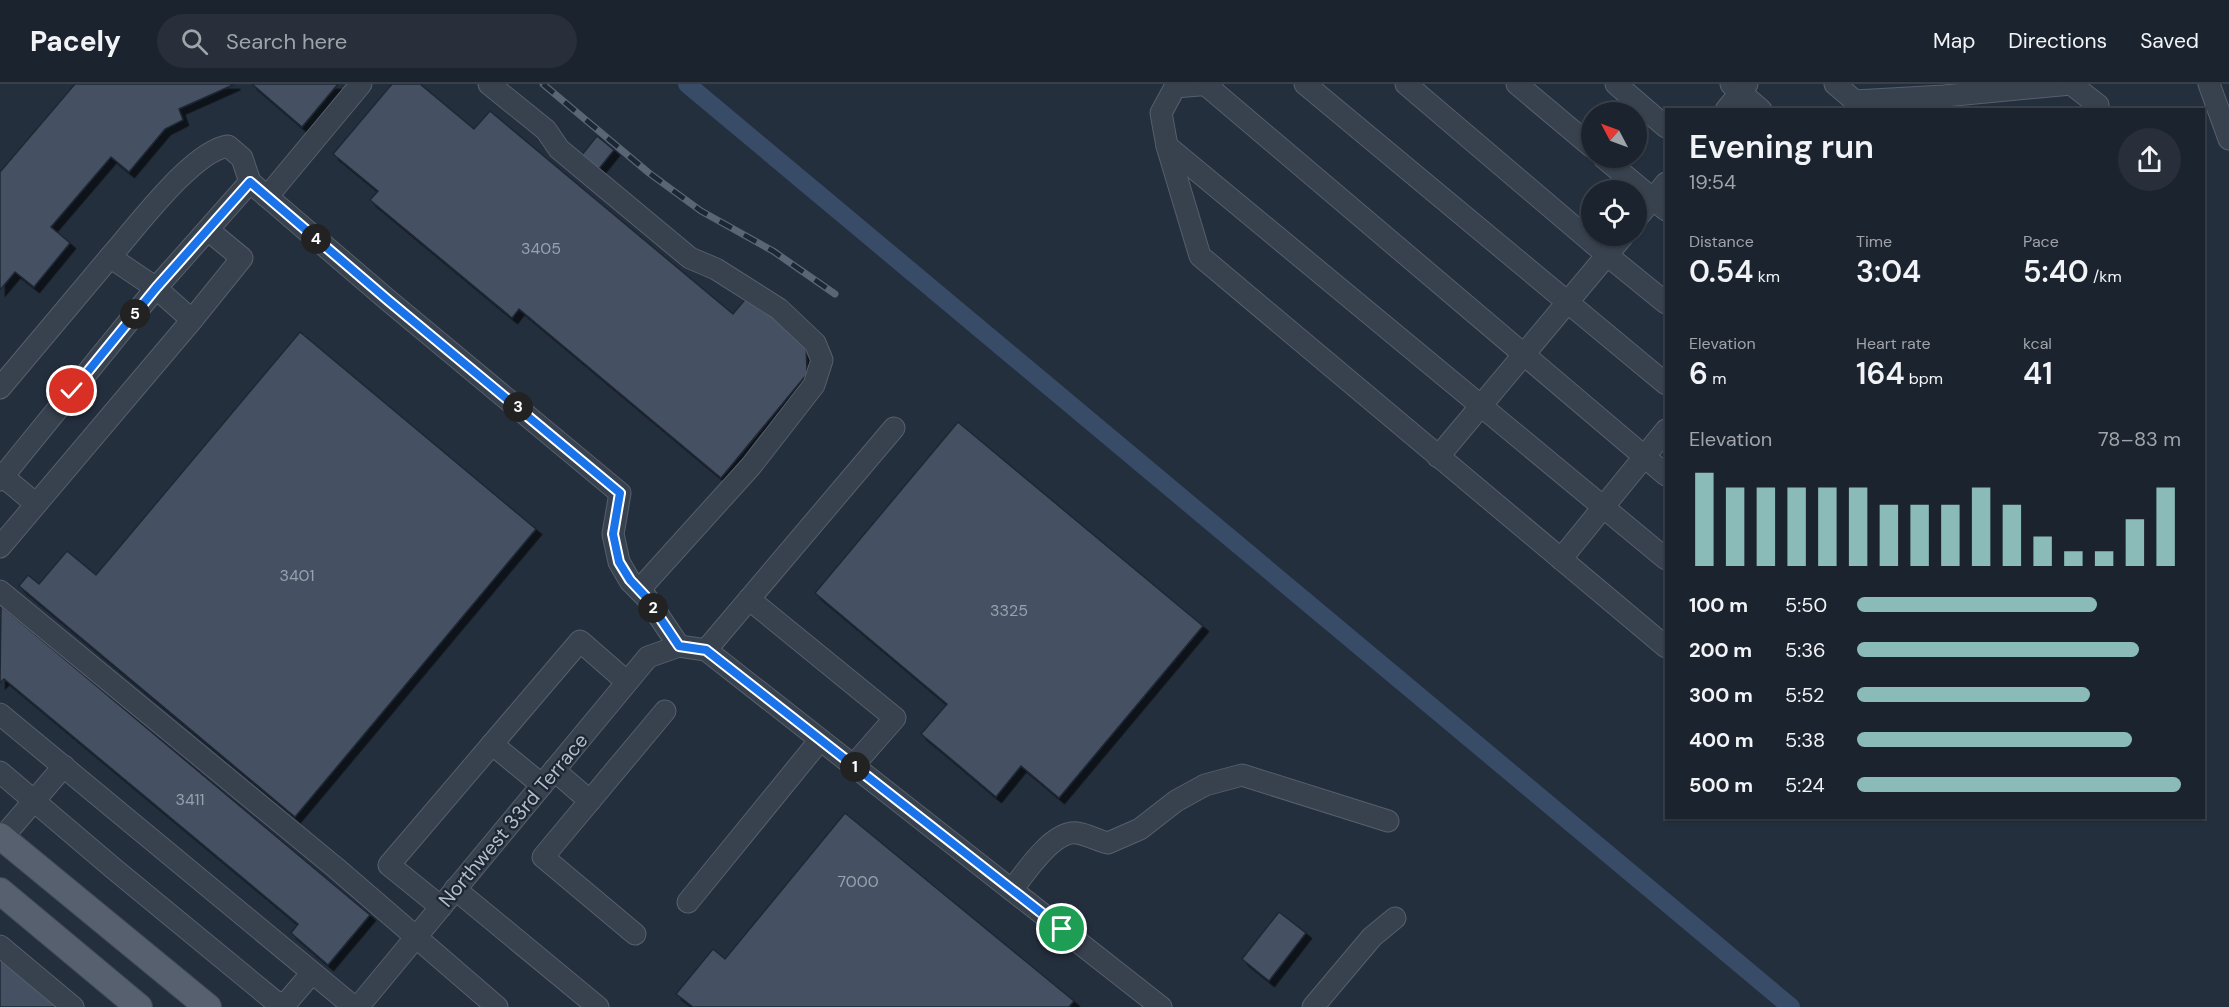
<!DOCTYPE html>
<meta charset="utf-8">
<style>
:root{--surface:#1b232e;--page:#282f3a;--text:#f1f3f6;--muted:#a0a4aa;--line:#39404a;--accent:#8bbbb9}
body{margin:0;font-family:"DM Sans",sans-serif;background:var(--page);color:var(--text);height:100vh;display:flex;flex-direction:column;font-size:22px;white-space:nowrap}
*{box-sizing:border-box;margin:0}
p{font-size:20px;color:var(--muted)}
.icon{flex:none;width:33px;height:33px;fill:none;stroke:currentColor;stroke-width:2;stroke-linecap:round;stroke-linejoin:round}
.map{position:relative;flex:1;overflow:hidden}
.side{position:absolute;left:1665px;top:24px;width:540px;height:711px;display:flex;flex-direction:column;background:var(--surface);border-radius:0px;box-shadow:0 2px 4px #0004,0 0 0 2px var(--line)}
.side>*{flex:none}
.needle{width:39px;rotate:311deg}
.buttons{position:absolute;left:1581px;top:18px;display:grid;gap:12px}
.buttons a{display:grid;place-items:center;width:66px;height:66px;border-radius:50%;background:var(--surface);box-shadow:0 2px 4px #0004,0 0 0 2px var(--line);font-size:30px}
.pin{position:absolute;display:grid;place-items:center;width:51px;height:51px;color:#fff;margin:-26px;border:3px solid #fff;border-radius:50%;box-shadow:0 2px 6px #0007}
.km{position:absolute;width:30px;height:30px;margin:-15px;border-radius:50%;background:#222;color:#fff;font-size:16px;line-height:30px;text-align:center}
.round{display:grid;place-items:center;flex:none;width:63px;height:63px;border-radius:32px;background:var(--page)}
.head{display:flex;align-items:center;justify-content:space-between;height:102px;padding:0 24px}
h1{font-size:33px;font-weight:600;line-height:45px}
.stats{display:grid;grid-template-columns:repeat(3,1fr);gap:9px;height:102px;padding:6px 24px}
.stats div{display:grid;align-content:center}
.stats b{font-size:30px;font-weight:600}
.stats small{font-size:16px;font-weight:400}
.stats p{font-size:16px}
.chart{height:168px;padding:12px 24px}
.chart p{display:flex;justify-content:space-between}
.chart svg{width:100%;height:108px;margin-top:6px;stroke:var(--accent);stroke-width:6}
ul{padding:0 24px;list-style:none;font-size:20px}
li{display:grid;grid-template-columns:96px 72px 1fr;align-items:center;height:45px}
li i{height:15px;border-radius:8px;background:var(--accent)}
header{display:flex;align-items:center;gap:36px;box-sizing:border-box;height:84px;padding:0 30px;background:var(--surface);border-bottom:2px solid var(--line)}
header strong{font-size:28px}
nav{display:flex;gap:33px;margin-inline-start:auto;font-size:21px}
.search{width:420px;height:54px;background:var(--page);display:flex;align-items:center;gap:15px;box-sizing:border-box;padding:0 21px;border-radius:33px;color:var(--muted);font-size:22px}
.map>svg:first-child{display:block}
</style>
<header>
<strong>Pacely</strong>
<div class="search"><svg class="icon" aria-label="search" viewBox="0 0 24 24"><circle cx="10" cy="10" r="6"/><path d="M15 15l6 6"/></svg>Search here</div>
<nav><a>Map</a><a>Directions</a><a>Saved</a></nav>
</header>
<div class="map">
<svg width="2229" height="923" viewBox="0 0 2229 923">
<defs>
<filter id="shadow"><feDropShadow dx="5.5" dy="5.5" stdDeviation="0" flood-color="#0009"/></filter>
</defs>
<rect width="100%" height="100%" fill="#242f3e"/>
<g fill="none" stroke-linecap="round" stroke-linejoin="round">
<path stroke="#394c67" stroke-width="18" d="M687,0l1104,923"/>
</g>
<g fill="#455162" stroke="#1f2835" stroke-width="1.5" filter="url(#shadow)">
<path d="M75,0h160l-56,25 4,11 -18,9 -36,43 -18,-15 -60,70 19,16 -36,44 -19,-15 -15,18v-118z"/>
<path d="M252,0h86l-36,43z"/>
<path d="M392,0h28l54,45 16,-18 243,203 15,-18 58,49 1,29 -86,104 -202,-169 -7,9 -142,-118 8,-9 -45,-37z"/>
<path d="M597,52l17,14 -20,25 -17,-14z"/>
<path d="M300,248l236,197 -241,288 -276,-231 9,-11 11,9 28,-33 29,24z"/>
<path d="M958,338l245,204 -144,172 -38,-32 -25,31 -52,-44 -23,-19 26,-30 -132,-111z"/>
<path d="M1,522l369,309 -42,50 -37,-32 7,-9 -294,-245 -4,4z"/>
<path d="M845,729l229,188 -5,6h-376l-17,-13 37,-45 12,10z"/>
<path d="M1279,828l27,21 -37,48 -27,-22z"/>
<path d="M0,874l57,49h-57z"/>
</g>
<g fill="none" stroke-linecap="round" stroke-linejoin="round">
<g stroke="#565f6c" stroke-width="23">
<g id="minor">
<path d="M489,0l57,46 13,19 131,109 26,11 63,40 36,34 7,17 -8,25 -63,81 -112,124"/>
<path d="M1212,0l-37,3 -14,26 6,33 33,110 466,391"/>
<path d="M1305,0l361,300"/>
<path d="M1406,0l201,171 16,-19"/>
<path d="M1517,0l75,63"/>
<path d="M1616,0l50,43"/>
<path d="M1731,0l30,26"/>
<path d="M1835,0l20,17 89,-5 127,-12"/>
<path d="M2071,0l27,21 -1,5"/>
<path d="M2209,0l20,55"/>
<path d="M1206,1l460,390"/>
<path d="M1726,26l21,-26"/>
<path d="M1167,62l499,413"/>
<path d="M1604,74l62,52"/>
<path d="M267,113l94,-113"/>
<path d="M1636,135l30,-36"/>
<path d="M110,173c25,-28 82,-106 118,-111l14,12 8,24"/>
<path d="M192,236l50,-62 -34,-28"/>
<path d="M0,304l110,-131 46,31 36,32 -192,227"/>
<path d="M1438,373l169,-202 59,48"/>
<path d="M0,390l36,30"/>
<path d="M0,396l156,-192 94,-106 139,119 231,192 -7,41 6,28 11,19 16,16 33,49"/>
<path d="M1561,475l105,-129"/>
<path d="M0,507l336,277 161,139"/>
<path d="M749,515l146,119 -42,48"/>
<path d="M706,566l188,-222"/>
<path d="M0,630l354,293"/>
<path d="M492,660l50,41"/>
<path d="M554,686l36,31"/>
<path d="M0,688l113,96 164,135 10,-1 25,-29"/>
<path d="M2,754l62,-72"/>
<path d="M455,805l143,118"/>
<path d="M1012,806c13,-17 41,-60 65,-57 9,1 22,8 31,10l32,-14 36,-28 29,-16 37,-10 146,46"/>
<path d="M688,818l132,-162"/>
<path d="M441,823l-52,-42 191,-224 47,41"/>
<path d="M635,850l-92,-77 122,-146"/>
<path d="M0,862l73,61"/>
<path d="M358,923l290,-350 31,-11 27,4 455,357"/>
<path d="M1313,923l59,-70 23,-19"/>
</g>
</g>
<g stroke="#414a57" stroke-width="28">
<g id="major">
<path d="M0,752l208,171"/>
<path d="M0,807l139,116"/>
</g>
</g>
<use href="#minor" stroke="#38414e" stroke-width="21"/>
<use href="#major" stroke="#56606e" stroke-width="26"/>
<g stroke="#5a6575" stroke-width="7">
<path id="rail" d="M543,0l106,89 52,38 72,40 62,43"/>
</g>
<use href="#rail" stroke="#1d2633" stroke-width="4.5" stroke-dasharray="14" stroke-linecap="butt"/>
</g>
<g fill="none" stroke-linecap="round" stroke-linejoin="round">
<g stroke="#fff" stroke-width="12">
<path id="route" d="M72,307l84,-103 94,-106 139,119 231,192 -7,41 6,28 11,18 16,17 33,49 27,4 356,279"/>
</g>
<use href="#route" stroke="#1a73e8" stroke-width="8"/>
</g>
<g text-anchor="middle" stroke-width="4.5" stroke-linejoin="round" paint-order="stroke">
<g font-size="16" fill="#98a1af">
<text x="541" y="170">3405</text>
<text x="297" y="497">3401</text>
<text x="1009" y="532">3325</text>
<text x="190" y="721">3411</text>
<text x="858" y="803">7000</text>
</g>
<g font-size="20" fill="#b4bcc9" stroke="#1d2633">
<text transform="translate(513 736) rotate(-50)" y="7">Northwest 33rd Terrace</text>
</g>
</g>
</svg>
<div class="buttons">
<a><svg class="needle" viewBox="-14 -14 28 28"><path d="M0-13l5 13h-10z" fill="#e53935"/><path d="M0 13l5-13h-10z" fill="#a0a4aa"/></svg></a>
<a><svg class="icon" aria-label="locate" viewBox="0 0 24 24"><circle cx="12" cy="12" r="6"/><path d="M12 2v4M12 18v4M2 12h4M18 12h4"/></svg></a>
</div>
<div class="pin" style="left:1062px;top:845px;background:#1e9e55"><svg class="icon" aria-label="arrive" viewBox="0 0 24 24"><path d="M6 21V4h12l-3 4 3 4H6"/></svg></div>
<div class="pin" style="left:72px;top:307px;background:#d93025"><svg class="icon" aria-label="check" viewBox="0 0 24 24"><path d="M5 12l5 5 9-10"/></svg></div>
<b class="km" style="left:855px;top:683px">1</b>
<b class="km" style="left:653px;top:524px">2</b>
<b class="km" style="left:518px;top:323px">3</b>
<b class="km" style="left:316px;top:155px">4</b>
<b class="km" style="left:135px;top:230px">5</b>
<section class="side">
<div class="head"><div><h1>Evening run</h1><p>19:54</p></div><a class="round"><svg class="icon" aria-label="share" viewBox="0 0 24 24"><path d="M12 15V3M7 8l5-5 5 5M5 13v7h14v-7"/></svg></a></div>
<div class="stats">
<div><p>Distance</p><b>0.54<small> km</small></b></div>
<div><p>Time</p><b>3:04</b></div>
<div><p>Pace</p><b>5:40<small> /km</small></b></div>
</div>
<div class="stats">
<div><p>Elevation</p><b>6<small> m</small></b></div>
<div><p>Heart rate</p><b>164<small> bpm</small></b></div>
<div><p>kcal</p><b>41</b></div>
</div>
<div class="chart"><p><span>Elevation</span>78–83 m</p>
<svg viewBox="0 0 160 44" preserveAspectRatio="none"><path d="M5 44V6M15 44V12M25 44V12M35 44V12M45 44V12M55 44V12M65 44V19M75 44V19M85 44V19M95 44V12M105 44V19M115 44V32M125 44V38M135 44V38M145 44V25M155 44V12"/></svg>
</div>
<ul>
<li><b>100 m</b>5:50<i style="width:74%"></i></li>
<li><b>200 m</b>5:36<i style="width:87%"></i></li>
<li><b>300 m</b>5:52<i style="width:72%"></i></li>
<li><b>400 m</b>5:38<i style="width:85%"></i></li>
<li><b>500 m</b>5:24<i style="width:100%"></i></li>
</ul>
</section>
</div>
